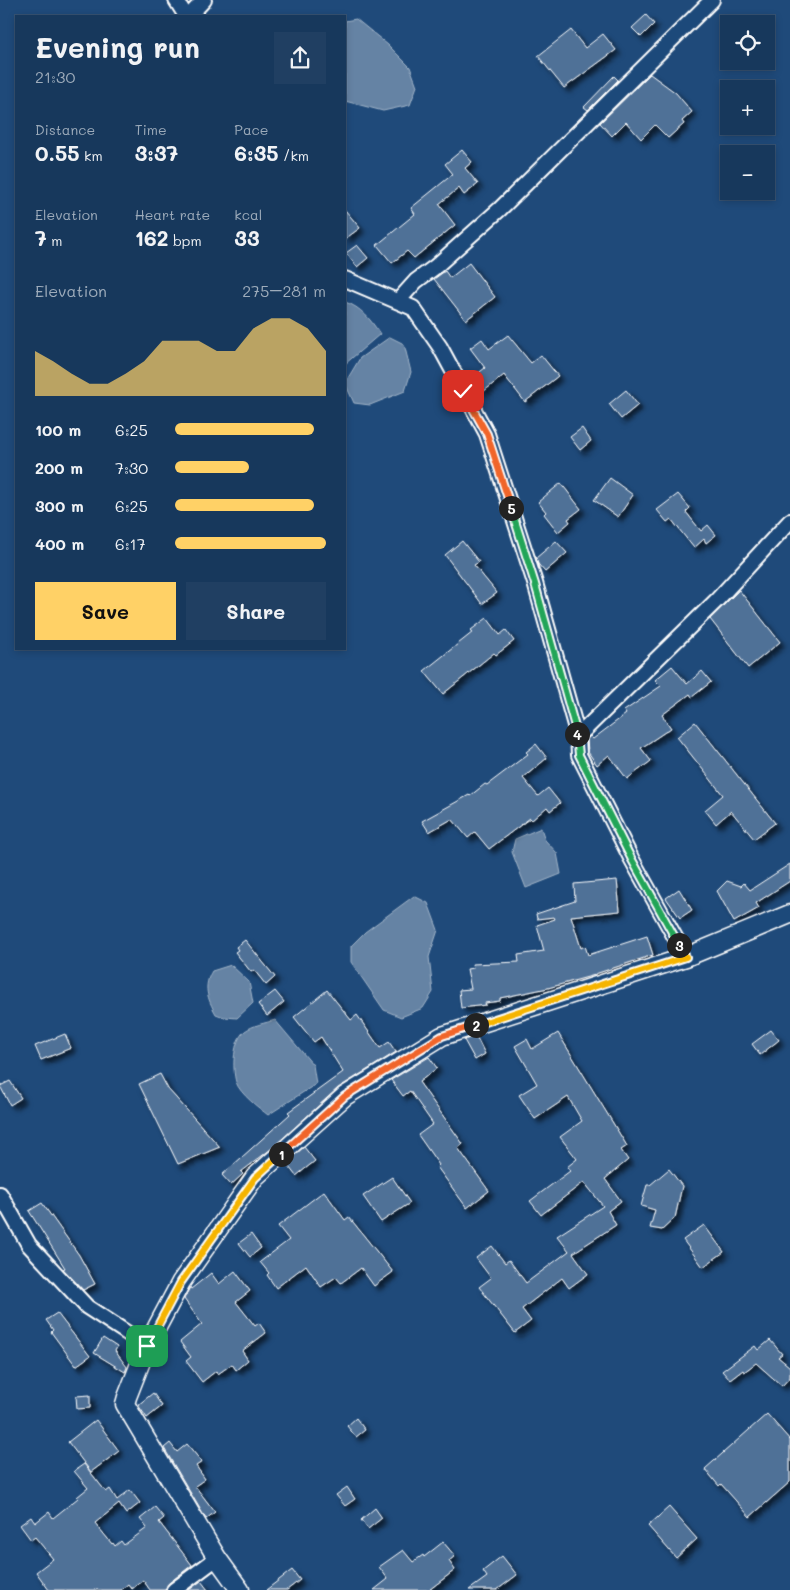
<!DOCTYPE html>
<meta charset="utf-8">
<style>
:root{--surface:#17385c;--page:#203f62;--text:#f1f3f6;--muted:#9eacbb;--line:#365272;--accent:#ffd166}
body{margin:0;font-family:Mali,sans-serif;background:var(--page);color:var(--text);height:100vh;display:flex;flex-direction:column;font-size:19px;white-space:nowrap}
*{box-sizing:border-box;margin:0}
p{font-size:16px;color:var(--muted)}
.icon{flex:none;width:28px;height:28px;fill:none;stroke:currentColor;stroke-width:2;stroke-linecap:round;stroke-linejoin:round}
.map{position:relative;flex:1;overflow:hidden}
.side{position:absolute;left:15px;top:15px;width:331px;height:635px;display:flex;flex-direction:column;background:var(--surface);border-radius:0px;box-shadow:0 2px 8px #0003,0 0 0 1px var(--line)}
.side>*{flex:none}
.buttons{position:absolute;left:720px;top:15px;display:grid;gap:10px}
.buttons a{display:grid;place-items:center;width:55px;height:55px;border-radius:0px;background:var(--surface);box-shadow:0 2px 8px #0003,0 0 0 1px var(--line);font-size:25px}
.pin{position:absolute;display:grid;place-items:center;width:42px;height:42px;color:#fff;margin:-21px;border-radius:10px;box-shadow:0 2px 8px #0006}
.km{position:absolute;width:25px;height:25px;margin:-12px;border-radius:50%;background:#222;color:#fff;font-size:14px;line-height:25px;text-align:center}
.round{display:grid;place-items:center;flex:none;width:52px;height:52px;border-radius:0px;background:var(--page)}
.summary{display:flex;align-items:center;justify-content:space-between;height:85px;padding:0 20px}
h1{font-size:28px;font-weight:800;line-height:38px}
.figures{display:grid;grid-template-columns:repeat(3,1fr);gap:8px;height:85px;padding:5px 20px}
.figures div{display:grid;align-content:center}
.figures b{font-size:21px;font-weight:800}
.figures small{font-size:14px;font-weight:400}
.figures p{font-size:14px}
.chart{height:140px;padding:10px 20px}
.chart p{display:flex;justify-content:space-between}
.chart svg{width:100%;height:90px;margin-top:5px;fill:var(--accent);opacity:.7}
.action{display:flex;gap:10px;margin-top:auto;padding:10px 20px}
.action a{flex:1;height:58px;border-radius:0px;background:var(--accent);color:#111;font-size:20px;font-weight:800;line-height:58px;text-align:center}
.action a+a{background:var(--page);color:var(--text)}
ul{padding:0 20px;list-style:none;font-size:16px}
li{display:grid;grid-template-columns:80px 60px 1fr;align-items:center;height:38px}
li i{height:12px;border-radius:6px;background:var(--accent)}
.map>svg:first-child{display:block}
</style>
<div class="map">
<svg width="790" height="1590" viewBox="0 0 790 1590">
<defs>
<filter id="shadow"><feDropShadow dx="4.5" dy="4.5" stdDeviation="2.5" flood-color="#0009"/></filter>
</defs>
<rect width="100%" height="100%" fill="#1f4a7a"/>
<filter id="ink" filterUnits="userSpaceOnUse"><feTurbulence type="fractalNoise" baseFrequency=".02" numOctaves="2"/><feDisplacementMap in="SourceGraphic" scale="10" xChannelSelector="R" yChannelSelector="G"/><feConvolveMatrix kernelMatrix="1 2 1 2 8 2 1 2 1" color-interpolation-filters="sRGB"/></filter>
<g filter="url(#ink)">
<g fill="#6583a4" stroke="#a3b5c8">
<path d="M356,19l32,26 22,22 7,19 -7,19 -27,6 -38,-10v-80z"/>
<path d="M345,302c16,5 26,18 35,32l-35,30z"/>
<path d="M390,337l14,7 7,28 -6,19 -35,14 -16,-2 -9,-20 15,-25z"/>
<path d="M541,828l4,12 12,13 4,21 -35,14 -14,-36 3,-13z"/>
<path d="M414,896l14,7 10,27 -9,27 4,35 -10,16 -22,9 -17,-7 -33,-48v-16l14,-14z"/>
<path d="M231,965l18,17 4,21 -16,15 -13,-1 -8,-3c-9,-16 -13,-28 -4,-43z"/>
<path d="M275,1020l38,45 3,19 -48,31c-9,-7 -28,-21 -32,-33 -4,-14 -3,-42 9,-51 8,-6 21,-8 30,-11z"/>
</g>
<g fill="#507197" stroke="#fff" filter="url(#shadow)">
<path d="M646,15l8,9 -13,13 -9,-9z"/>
<path d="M571,30l14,18 18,-14 13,16 -52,38 -26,-32z"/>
<path d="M650,74l26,19 16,19 -10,9 2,3 -16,14 -13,-13 -14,14 -15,-17 -14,14 -12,-13z"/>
<path d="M614,76l4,4 -30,30 -4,-3z"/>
<path d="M462,150l10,12 -7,6 13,16 -14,11 -5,-7 -20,16 16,21 -41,33 -7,-7 -15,12 -15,-18 38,-31 -4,-6 42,-34 -8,-10z"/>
<path d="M345,210l15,18 -15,11z"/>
<path d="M357,245l11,13 -11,9 -11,-14z"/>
<path d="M469,263l26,34 -29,23 -32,-41 11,-8 5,7z"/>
<path d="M508,335l23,28 10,-8 17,21 -33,26 -21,-27 -21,17 -11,-14 13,-10 -15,-20 12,-9 7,10z"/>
<path d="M626,390l12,15 -17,14 -12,-15z"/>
<path d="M582,428l9,13 -11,9 -10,-13z"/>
<path d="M610,478l23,17 -15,22 -24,-17z"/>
<path d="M561,483l20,26 -13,10 2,3 -12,10 -14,-18 2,-2 -8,-10z"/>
<path d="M678,494l12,14 -4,4 15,19 7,-6 8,10 -10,8 -2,-4 -10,9 -23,-29 -4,3 -10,-12z"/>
<path d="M462,541l17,21 -5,3 23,28 -15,11 -37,-49z"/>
<path d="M556,541l11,12 -22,19 -7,-8 -2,-6z"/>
<path d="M739,590l41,52 -32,26 -38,-49z"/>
<path d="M487,618l13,17 6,-5 8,11 -18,14 -2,-2 -51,41 -19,-23 49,-39 -2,-2z"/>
<path d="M672,666l15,18 15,-13 9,11 -19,15 -2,-3 -28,21 9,13 -30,20 10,13 -24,18 -18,-24 -12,10 -9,-13 -1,-13 3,-3 3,3 33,-25 -2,-3 37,-25 -6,-6z"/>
<path d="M695,722l80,101 -21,16 -23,-28 -15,13 -11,-14 18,-15 -46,-58z"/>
<path d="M536,744l11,14 -24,20 15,18 10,-8 12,15 -10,8 -3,-4 -15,13 -2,-2 -41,31 -14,-17 -7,6 -16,-19 -23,13 -7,-11 47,-26 1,1 15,-12 2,1 41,-31 -2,-2z"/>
<path d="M790,864v17l-34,22 3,5 -25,14 -17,-31 10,-10 14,5 3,-3 6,7z"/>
<path d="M617,880l3,31 -49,5 10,32 4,-2 3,9 59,-19 6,19 -58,19v1l-47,13 -48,10v3l-15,2 1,2 -25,3 -2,-18 12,-1 -4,-20 6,-1 -1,-4 47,-2 -1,-7 26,-4 -7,-26 18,-6 -1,-2 -17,2 -1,-5 39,-13 -1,-17z"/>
<path d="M679,889l13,21 -12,8 -14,-20z"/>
<path d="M245,940l30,37 -9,8 -12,-15 -3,2 -16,-20 3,-2 -2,-3z"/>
<path d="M327,990l24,30 6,-5 23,33 9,-6 7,10 -58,36 -67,61 -30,23 2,2 -12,11 -9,-10 68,-61 -2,-2 55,-40 -22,-35 -7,5 -20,-25z"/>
<path d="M275,991l9,11 -17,14 -9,-12z"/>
<path d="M771,1030l8,10 -19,15 -8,-11z"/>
<path d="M558,1033l69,113 -6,4 7,10 -23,19 16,22 -13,10 8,14 -43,28 15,21 -19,14 -7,-10 -40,31 9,12 -16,12 -36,-46 12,-9 -15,-20 16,-12 13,17 4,-3 17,23 43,-32 -12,-15 46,-30 -19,-24 -43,33 -11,-14 40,-30 -3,-4 10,-8 -17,-22 22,-16 -14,-24 -33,22 -16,-24 18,-11 -22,-38 12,-7 5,10z"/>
<path d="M65,1034l6,14 -30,12 -6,-14z"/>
<path d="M476,1036l9,18 -10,6 -11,-20z"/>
<path d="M429,1057l8,11 -18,14 44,62 -5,4 31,43 -22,17 -30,-41 2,-2 -21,-30 15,-11 -23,-33 -7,5 -12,-16z"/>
<path d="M160,1074l8,15 52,58 -42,17 -39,-80z"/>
<path d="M10,1081l11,17 -11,7 -10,-19z"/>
<path d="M304,1147l11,14 -19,15 -10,-13z"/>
<path d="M669,1169l13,17 -7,32 -13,12 -12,-2 5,-18 -14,-4 6,-21h3z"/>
<path d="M392,1177l18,26 -29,19 -18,-26z"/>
<path d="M324,1191l21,29 4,-3 44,55 -19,14 -13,-18 -20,15 -5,-6 -15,10 -15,-22 -30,23 -9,-13 2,-2 -9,-11 29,-22 -11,-14z"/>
<path d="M42,1203l37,52 16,29 -12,6 -20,-21 2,-1 -36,-57z"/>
<path d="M704,1225l20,27 -21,15 -20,-27z"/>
<path d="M251,1234l10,14 -11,9 -11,-14z"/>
<path d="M235,1271l15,20 -14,11 19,24 4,-3 7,10 -24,18 6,9 -12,10 -4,-6 -14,10 -2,-3 -14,11 -16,-21 5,-4 -11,-15 22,-18 -18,-25 6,-12 1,2 20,-16 8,11z"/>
<path d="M57,1313l33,43 -14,10 -25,-34 2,-2 -7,-10z"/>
<path d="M103,1338l14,9 -2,4 12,16 -2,5 -31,-19z"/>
<path d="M770,1340l12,14 -4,3 12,10v10l-8,9 -26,-23 -12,9 -1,-2 -13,10 -8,-9 33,-25 3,4z"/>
<path d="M153,1393l9,13 -15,12 -9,-13z"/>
<path d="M90,1395v13l-13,1 -1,-13z"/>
<path d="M767,1414l23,26v42l-40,35 -29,-33 -2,2 -14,-17z"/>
<path d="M356,1418l9,12 -9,7 -9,-11z"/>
<path d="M96,1420l23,31 -28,21 -23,-30z"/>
<path d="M170,1443l7,9 10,-8 15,18 -6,4 9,13 -10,7 20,26 -9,7 -42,-71z"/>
<path d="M84,1464l22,28 4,-3 7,11 13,-10 10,13 -14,11 -7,-10 -24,19 17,21 1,-1 2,3 6,-5 3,4 23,-17 -7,-9 15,-12 9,11 -5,4 33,43 -23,18 -4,7h-15l-7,-10 -11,9 -4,-5 -7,6h-72l-13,-18 17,-13 -18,-22 -4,3 -11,-15 11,-8 4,6 14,-11 4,6 25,-20 -1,-1 11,-9 -14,-17z"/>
<path d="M347,1487l8,12 -10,7 -9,-11z"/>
<path d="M669,1507l28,32 -21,19 -28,-32z"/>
<path d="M375,1508l7,10 -14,11 -7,-9z"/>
<path d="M443,1542l12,14 -6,5 6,9 -26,20h-55l14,-11 -9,-12 24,-17 10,12 10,-7 1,2z"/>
<path d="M502,1556l15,19 -20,15h-28l18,-13 -4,-6z"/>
<path d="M292,1570l8,10 -13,10h-21z"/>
<path d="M201,1581l7,9h-19z"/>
</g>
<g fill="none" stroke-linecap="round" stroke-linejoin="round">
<g stroke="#fff" stroke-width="18">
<g id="minor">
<path d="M176,0l10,16"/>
<path d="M189,16l15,-16"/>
<path d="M345,279l68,29 27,39 47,87 48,149 43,153 1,19 52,103 55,99"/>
<path d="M398,301l18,-20 19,-14 65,-58 212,-209"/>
<path d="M578,736l138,-135 74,-80"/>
<path d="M0,1194l29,51 58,62 60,39"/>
<path d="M174,1590l43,-32"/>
</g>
</g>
<g stroke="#fff" stroke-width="21">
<path id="tertiary" d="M240,1590l-23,-32 -92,-154 2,-7 20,-51 34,-64 74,-105 90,-81 97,-60 244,-79 104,-43"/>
</g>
<use href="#minor" stroke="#1f4a7a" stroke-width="14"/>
<use href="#tertiary" stroke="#1f4a7a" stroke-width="18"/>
</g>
</g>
<g fill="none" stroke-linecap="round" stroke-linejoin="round" filter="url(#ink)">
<g stroke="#fff" stroke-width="10">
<path id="split-1" d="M147,1346l34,-64 74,-104 26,-24"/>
</g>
<g stroke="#fff" stroke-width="10">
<path id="split-2" d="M281,1154l64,-58 97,-60 34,-11"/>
</g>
<g stroke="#fff" stroke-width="10">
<path id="split-3" d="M476,1025l210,-68 -7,-12"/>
</g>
<g stroke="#fff" stroke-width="10">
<path id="split-4" d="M577,734l2,21 52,103 48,87"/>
</g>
<g stroke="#fff" stroke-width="10">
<path id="split-5" d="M511,508l24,76 42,150"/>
</g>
<g stroke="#fff" stroke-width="10">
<path id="split-6" d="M463,391l24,43 24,74"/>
</g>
<use href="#split-1" stroke="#f5b400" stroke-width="6"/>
<use href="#split-2" stroke="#f0652b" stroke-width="6"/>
<use href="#split-3" stroke="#f5b400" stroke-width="6"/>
<use href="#split-4" stroke="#22a559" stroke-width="6"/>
<use href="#split-5" stroke="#22a559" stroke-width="6"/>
<use href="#split-6" stroke="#f0652b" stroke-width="6"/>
</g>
</svg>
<div class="buttons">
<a><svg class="icon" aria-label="locate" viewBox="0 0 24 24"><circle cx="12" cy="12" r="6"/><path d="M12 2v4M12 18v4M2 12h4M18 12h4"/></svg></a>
<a>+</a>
<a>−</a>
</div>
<div class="pin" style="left:147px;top:1346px;background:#1e9e55"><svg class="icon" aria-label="arrive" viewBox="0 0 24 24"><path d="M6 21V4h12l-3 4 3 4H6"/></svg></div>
<div class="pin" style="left:463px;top:391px;background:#d93025"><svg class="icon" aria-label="check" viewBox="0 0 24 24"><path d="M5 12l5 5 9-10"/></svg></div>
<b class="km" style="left:281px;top:1154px">1</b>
<b class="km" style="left:476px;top:1025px">2</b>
<b class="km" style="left:679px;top:945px">3</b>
<b class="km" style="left:577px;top:734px">4</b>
<b class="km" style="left:511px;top:508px">5</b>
<section class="side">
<div class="summary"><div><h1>Evening run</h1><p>21:30</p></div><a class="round"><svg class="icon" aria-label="share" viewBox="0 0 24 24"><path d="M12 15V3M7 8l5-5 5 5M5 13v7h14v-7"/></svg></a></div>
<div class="figures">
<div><p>Distance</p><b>0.55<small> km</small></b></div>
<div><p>Time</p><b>3:37</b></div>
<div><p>Pace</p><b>6:35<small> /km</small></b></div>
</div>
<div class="figures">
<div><p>Elevation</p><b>7<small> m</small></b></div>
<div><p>Heart rate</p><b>162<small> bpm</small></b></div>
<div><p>kcal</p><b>33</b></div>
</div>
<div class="chart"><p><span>Elevation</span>275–281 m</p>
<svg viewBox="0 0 160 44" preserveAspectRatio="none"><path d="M0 44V22L10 27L20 33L30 38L40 38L50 33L60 27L70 17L80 17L90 17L100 22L110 22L120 11L130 6L140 6L150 11L160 22V44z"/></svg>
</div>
<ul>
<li><b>100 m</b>6:25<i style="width:92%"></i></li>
<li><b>200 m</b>7:30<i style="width:49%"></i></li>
<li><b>300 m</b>6:25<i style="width:92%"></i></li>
<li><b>400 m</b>6:17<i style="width:100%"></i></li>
</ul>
<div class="action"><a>Save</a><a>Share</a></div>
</section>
</div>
